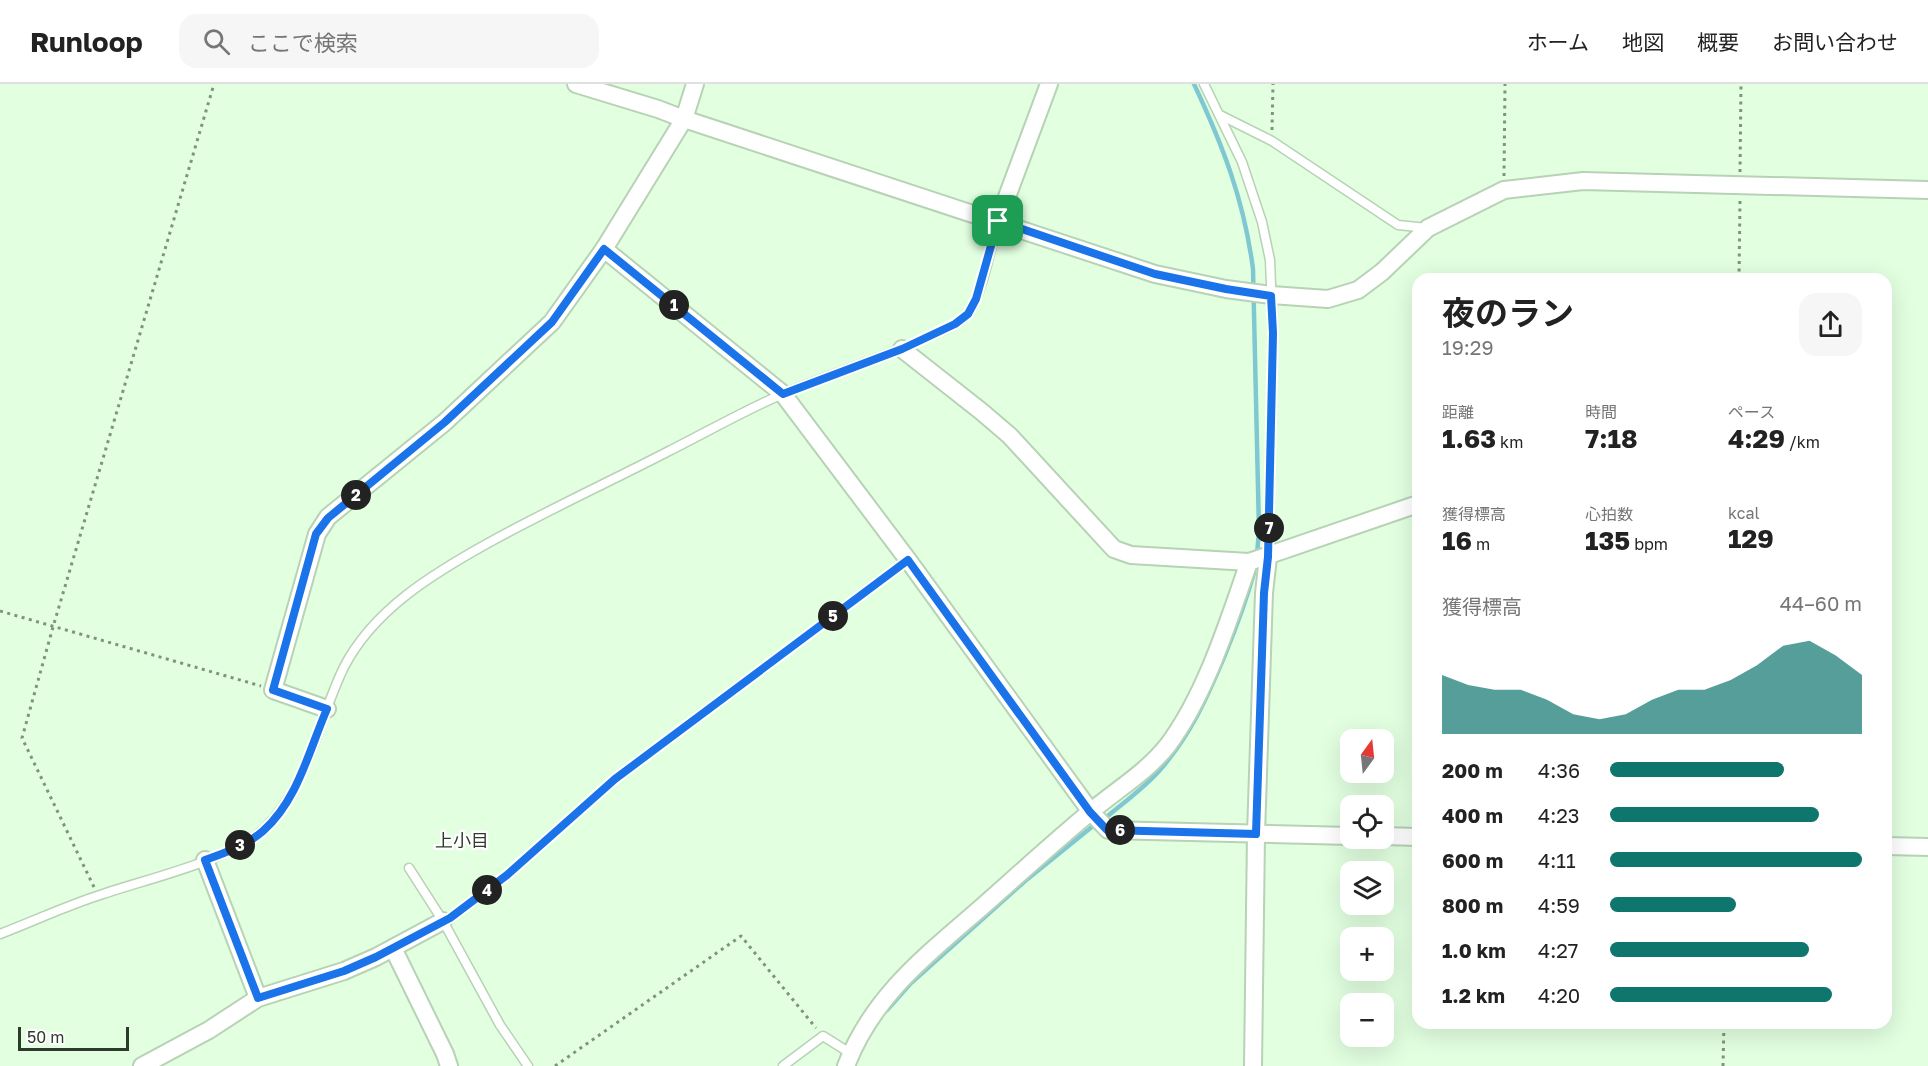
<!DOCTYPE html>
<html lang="ja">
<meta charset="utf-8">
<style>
:root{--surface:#fff;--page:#f6f6f6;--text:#222;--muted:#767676;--line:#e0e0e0;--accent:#0f766e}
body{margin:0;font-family:"Golos Text","Noto Sans JP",sans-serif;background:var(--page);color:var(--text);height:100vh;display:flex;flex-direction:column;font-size:22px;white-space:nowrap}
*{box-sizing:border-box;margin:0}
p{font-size:20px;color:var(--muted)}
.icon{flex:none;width:33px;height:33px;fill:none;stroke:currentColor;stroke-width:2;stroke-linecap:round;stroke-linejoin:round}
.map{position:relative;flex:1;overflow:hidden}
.drawer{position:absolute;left:1412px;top:189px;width:480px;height:756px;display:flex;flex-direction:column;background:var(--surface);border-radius:18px;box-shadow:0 6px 24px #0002}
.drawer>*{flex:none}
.needle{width:39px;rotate:15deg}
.fabs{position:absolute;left:1340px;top:645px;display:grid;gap:12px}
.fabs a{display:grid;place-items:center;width:54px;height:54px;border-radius:12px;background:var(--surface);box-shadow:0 6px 24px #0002;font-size:30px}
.scale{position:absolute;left:18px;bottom:15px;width:111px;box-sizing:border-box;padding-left:6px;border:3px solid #2f3a2e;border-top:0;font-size:16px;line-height:21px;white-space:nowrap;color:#2f3a2e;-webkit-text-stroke:4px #fff;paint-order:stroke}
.pin{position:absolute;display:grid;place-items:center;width:51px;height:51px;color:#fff;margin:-26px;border-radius:12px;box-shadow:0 3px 9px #0006}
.km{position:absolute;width:30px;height:30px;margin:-15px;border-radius:50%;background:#222;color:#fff;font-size:16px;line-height:30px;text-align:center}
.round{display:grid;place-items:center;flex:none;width:63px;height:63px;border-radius:18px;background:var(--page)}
.overview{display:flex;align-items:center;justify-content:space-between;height:102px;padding:0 30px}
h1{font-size:33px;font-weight:700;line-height:45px}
.stats{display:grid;grid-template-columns:repeat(3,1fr);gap:9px;height:102px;padding:6px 30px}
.stats div{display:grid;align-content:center}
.stats b{font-size:26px;font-weight:700}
.stats small{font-size:16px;font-weight:400}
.stats p{font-size:16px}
.chart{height:168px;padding:12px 30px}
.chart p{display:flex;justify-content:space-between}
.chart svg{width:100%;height:108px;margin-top:6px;fill:var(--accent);opacity:.7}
ul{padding:0 30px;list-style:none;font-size:20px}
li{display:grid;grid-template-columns:96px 72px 1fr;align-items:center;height:45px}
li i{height:15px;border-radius:8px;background:var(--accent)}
header{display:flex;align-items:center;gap:36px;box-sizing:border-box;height:84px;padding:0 30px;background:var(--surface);border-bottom:2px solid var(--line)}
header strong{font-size:28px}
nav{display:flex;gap:33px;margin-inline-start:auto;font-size:21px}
.search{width:420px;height:54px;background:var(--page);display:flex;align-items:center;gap:15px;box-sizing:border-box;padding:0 21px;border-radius:18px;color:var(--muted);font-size:22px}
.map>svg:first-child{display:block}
</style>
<header>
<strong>Runloop</strong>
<div class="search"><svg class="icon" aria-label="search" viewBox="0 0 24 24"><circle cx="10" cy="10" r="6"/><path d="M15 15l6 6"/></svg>ここで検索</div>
<nav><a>ホーム</a><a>地図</a><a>概要</a><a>お問い合わせ</a></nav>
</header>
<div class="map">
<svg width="1928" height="982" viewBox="0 0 1928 982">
<rect width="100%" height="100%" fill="#e2ffe0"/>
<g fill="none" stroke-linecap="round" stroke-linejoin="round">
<g stroke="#7fc8d2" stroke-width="4.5">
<path d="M1194,0c29,62 50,116 59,185l6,262 -2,23"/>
<path d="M1109,731c17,-14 36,-28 51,-45 31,-36 47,-72 65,-115 11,-27 21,-54 29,-82"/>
<path d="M887,926l24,-27 114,-102 68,-55"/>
</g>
<g stroke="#b7d2b5" stroke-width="11">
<g id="lane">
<path d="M1204,0l38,78 20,60 8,38 3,73 -5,224"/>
<path d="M1220,31l52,26 126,84 29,3"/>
<path d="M409,784l34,53 57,104 28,41"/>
<path d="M0,850c34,-13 68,-29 103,-40 44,-15 128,-34 161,-65 44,-42 54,-109 80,-162 30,-58 90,-94 146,-125 58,-32 119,-60 179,-91 38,-19 76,-41 116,-58 48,-20 98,-35 145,-57 13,-6 29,-11 38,-23 14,-17 24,-70 30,-92"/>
<path d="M783,982l40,-30 27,17"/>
</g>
</g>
<g stroke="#b7d2b5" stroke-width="20">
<g id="street">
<path d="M576,0l82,25 26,10 471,155 71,15 45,6 57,4 30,-9 24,-18 46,-44 76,-38 79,-9 345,9"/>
<path d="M998,137l51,-137"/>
<path d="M604,165l179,145 125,166 183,252 17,18 242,6"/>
<path d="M902,265l80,63 28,24 104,113 17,6 118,7 169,-58"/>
<path d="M327,625l-54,-19 44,-156 11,-17 117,-95 107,-100 52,-73 80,-130 11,-35"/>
<path d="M1383,752l35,1"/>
<path d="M1886,762l42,1"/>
<path d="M205,776l53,138"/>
<path d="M393,864l52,106 4,12"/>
<path d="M142,982l67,-36 49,-32 86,-27 32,-14 67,-36"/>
<path d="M846,982c27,-71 82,-112 137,-160 35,-31 70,-63 106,-93 27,-23 57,-40 79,-68 38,-51 60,-123 81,-183"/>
<path d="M1253,982l3,-232 8,-241 4,-36"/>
</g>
</g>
<g stroke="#80937f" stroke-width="3" stroke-dasharray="3 4.5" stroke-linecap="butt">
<path d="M1272,46l1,-46"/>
<path d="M1740,88l1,-88"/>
<path d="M1504,92l1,-92"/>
<path d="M1739,195l1,-79"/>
<path d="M0,527l261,75"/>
<path d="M94,803l-72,-149 31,-111 161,-543"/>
<path d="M455,830l52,-39 108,-96 281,-210"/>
<path d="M555,982l186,-130 75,92"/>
<path d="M1723,982l1,-43"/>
</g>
<use href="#lane" stroke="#fff" stroke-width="8"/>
<use href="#street" stroke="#fff" stroke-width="16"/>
</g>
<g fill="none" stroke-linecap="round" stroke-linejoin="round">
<g stroke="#fff" stroke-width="12">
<path id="route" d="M998,137l157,53 71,15 45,7 2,37 -5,224 -4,36 -8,241 -149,-4 -17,-18 -182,-252 -293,219 -108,96 -57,43 -74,39 -32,14 -86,27 -53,-138c20,-7 42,-15 58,-29 35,-31 46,-81 64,-122l-54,-19 43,-156 12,-16 117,-96 107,-100 52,-73 179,145 119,-45 53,-25 13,-10 8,-15z"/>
</g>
<use href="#route" stroke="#1a73e8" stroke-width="8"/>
</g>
<g text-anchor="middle" stroke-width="4.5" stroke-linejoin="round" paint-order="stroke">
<g font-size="18" fill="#2f3a2e" stroke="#fff">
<text x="462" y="763">上小目</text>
</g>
</g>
</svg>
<div class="fabs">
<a><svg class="needle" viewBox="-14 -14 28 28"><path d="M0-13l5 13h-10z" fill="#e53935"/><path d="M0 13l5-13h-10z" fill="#767676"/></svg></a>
<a><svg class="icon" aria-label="locate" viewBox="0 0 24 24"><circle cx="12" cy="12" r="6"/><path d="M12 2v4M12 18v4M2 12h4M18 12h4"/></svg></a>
<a><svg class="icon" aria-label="layers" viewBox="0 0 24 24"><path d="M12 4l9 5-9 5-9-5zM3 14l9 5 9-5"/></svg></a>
<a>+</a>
<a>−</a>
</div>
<div class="scale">50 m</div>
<div class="pin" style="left:998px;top:137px;background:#1e9e55"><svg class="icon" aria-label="arrive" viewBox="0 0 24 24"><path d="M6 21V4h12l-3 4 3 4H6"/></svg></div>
<b class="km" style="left:674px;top:221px">1</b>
<b class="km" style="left:356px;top:411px">2</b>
<b class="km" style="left:240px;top:761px">3</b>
<b class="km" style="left:487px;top:806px">4</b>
<b class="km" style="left:833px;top:532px">5</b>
<b class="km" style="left:1120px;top:746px">6</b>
<b class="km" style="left:1269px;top:444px">7</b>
<section class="drawer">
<div class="overview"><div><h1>夜のラン</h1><p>19:29</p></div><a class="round"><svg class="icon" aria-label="share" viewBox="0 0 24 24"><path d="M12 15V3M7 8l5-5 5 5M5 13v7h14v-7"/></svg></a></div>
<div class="stats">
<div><p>距離</p><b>1.63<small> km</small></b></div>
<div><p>時間</p><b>7:18</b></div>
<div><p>ペース</p><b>4:29<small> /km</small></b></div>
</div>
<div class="stats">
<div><p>獲得標高</p><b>16<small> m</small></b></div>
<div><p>心拍数</p><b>135<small> bpm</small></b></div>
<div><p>kcal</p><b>129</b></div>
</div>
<div class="chart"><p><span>獲得標高</span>44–60 m</p>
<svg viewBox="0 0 160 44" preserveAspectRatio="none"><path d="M0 44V20L10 24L20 26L30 26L40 30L50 36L60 38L70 36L80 30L90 26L100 26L110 22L120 16L130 8L140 6L150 12L160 20V44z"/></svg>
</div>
<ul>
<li><b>200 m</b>4:36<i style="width:69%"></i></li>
<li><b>400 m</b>4:23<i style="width:83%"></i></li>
<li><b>600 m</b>4:11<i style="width:100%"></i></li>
<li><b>800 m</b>4:59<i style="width:50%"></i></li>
<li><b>1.0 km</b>4:27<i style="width:79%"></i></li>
<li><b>1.2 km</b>4:20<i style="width:88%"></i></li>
</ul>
</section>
</div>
